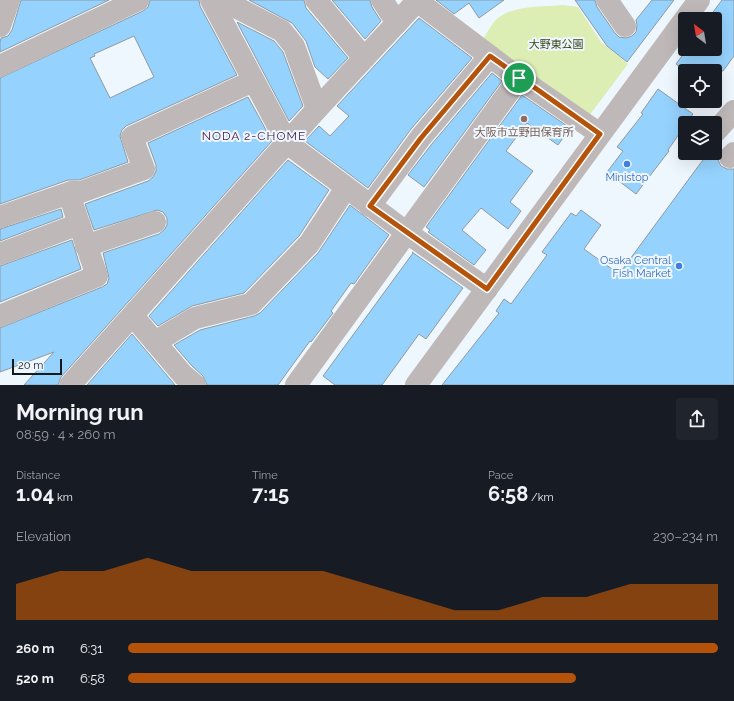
<!DOCTYPE html>
<meta charset="utf-8">
<style>
:root{--surface:#171b24;--page:#20242c;--text:#f1f3f6;--muted:#9ea1a6;--accent:#b45309}
body{margin:0;font-family:Raleway,"Noto Sans JP",sans-serif;background:var(--page);color:var(--text);height:100vh;display:flex;flex-direction:column;font-size:15px;white-space:nowrap}
*{box-sizing:border-box;margin:0}
p{font-size:13px;color:var(--muted)}
.icon{flex:none;width:22px;height:22px;fill:none;stroke:currentColor;stroke-width:2;stroke-linecap:round;stroke-linejoin:round}
.map{position:relative;height:385px;overflow:hidden}
.details{display:flex;flex-direction:column;background:var(--surface);flex:1}
.details>*{flex:none}
.needle{width:26px;rotate:329deg}
.controls{position:absolute;left:678px;top:12px;display:grid;gap:8px}
.controls a{display:grid;place-items:center;width:44px;height:44px;border-radius:4px;background:var(--surface);box-shadow:0 4px 16px #0002;font-size:20px}
.scale{position:absolute;left:12px;bottom:10px;width:50px;box-sizing:border-box;padding-left:4px;border:2px solid #16191b;border-top:0;font-size:11px;line-height:14px;white-space:nowrap;color:#16191b;-webkit-text-stroke:3px #eff7fe;paint-order:stroke}
.pin{position:absolute;display:grid;place-items:center;width:34px;height:34px;color:#fff;margin:-17px;border:2px solid #fff;border-radius:50%;box-shadow:0 1px 4px #0007}
.round{display:grid;place-items:center;flex:none;width:42px;height:42px;border-radius:4px;background:var(--page)}
.summary{display:flex;align-items:center;justify-content:space-between;height:68px;padding:0 16px}
h1{font-size:22px;font-weight:700;line-height:30px}
.stats{display:grid;grid-template-columns:repeat(3,1fr);gap:6px;height:68px;padding:4px 16px}
.stats div{display:grid;align-content:center}
.stats b{font-size:20px;font-weight:700}
.stats small{font-size:11px;font-weight:400}
.stats p{font-size:11px}
.chart{height:112px;padding:8px 16px}
.chart p{display:flex;justify-content:space-between}
.chart svg{width:100%;height:72px;margin-top:4px;fill:var(--accent);opacity:.7}
ul{padding:0 16px;list-style:none;font-size:13px}
li{display:grid;grid-template-columns:64px 48px 1fr;align-items:center;height:30px}
li i{height:10px;border-radius:5px;background:var(--accent)}
.map>svg:first-child{display:block}
</style>
<div class="map">
<svg width="734" height="385" viewBox="0 0 734 385">
<rect width="100%" height="100%" fill="#eff7fe"/>
<path fill="#dceeb4" d="M563,5l15,2 23,35 27,22 -39,52 -106,-77c4,-6 9,-16 15,-21 17,-13 44,-11 65,-13z"/>
<g fill="#95d2fd" stroke="#91999f" fill-rule="evenodd">
<path d="M21,0h88l-109,52v-10l1,-4 7,-2 4,-6z"/>
<path d="M150,0h49l1,6 37,69 -111,51 -4,4 -2,6 8,26 -49,18h-11l-68,24v-126l143,-67 5,-4zM134,36l20,41 -44,21 -20,-40 5,-2 -1,-2z"/>
<path d="M249,0h55l2,8 42,50 -20,21 -13,-12 -9,-26 -14,-18z"/>
<path d="M332,0h38l2,7 9,14 -16,18z"/>
<path d="M436,0h68l-25,18 -10,-15 -15,11z"/>
<path d="M575,0h20l2,7 18,26 4,4 7,1 6,-2 4,-4 1,-7 -1,-5 16,-20h22l-47,62 -20,-16z"/>
<path d="M722,0h12v56l-11,15h-38l-9,-7 11,-15h28v-30h-7z"/>
<path d="M419,18l53,40 -61,71 -43,59 -63,-47 14,-15 11,10 19,-20 -12,-10z"/>
<path d="M237,22l37,19 9,11 20,54 -14,15z"/>
<path d="M492,73l10,8 -78,106 -16,-12 23,-30z"/>
<path d="M658,89l35,25 -25,36 1,1 -33,43 -29,-22 16,-21 -6,-4 26,-33 -2,-1z"/>
<path d="M522,95l48,33 -12,17 -31,-22 -21,28 27,20 -23,31 11,9 -13,18 -27,-21 -19,22 24,20 -12,15 -46,-33 2,-2 -4,-3z"/>
<path d="M248,97l24,44 -211,236 -3,8h-34l30,-33 -54,20v-44l102,-41 5,-3 2,-6 -6,-25 56,-19 5,-4 3,-5v-7l-4,-6 -6,-2 -63,20 -9,-26 63,-23 5,-4 3,-6v-6l-8,-22z"/>
<path d="M715,146l5,4 -2,10 3,6 6,3h7v216h-292l57,-72 -3,-2 8,-12 7,5 36,-49 -5,-3 29,-39 5,3 5,-6 20,15 -17,24 35,25 89,-121h7z"/>
<path d="M288,160l41,30 -30,46 -55,57 -52,13 -34,20 -9,-10z"/>
<path d="M350,205l39,30 -35,49 -3,-1 -20,28 2,2 -22,29 -1,-1 -32,44h-71l-4,-9 -11,-10 -18,-21 26,-15 54,-14 6,-3 58,-60z"/>
<path d="M61,209l2,8 -63,24v-12z"/>
<path d="M72,240l9,29 -81,33v-36z"/>
<path d="M412,252l51,36 -37,51 -7,-5 -37,51h-47l-12,-9 90,-123z"/>
<path d="M132,334l43,51h-88z"/>
</g>
<g fill="none" stroke-linecap="round" stroke-linejoin="round">
<g stroke="#beb9b8" stroke-width="22">
<path d="M211,0l76,143 119,89 81,57"/>
<path d="M222,0l60,31 12,15 23,63"/>
<path d="M316,0l48,58"/>
<path d="M382,0l15,23"/>
<path d="M607,0l18,26"/>
<path d="M417,1l102,77 81,56"/>
<path d="M0,26l9,-26"/>
<path d="M0,66l138,-66"/>
<path d="M715,132l19,-21"/>
<path d="M730,157l4,-4"/>
<path d="M370,206l51,-69 69,-81"/>
<path d="M0,217l72,-25h9l63,-23 -12,-32 121,-56"/>
<path d="M86,246l69,-24"/>
<path d="M0,254l79,-30"/>
<path d="M0,316l97,-40 -25,-73v-11"/>
<path d="M133,316l50,59 12,10"/>
<path d="M155,342l40,-24 56,-14 58,-60 37,-56"/>
<path d="M70,385l247,-276 101,-109"/>
<path d="M296,385l223,-307"/>
<path d="M416,385l283,-385"/>
</g>
</g>
<g fill="none" stroke-linecap="round" stroke-linejoin="round">
<g stroke="#fff" stroke-width="8">
<path id="route" d="M490,56l110,78 -113,155 -117,-83 51,-68z"/>
</g>
<use href="#route" stroke="#b45309" stroke-width="5"/>
</g>
<circle fill="#8d6e63" stroke="#eff7fe" stroke-width="1.5" cx="524" cy="119" r="4"/>
<g fill="#3f7fe0" stroke="#eff7fe" stroke-width="1.5">
<circle cx="627" cy="164" r="4"/>
<circle cx="679" cy="266" r="4"/>
</g>
<g text-anchor="middle" stroke-width="4" stroke-linejoin="round" paint-order="stroke">
<g font-size="11" fill="#3b4719" stroke="#eff7fe">
<text x="556" y="48">大野東公園</text>
</g>
<g font-size="11" fill="#785e54" stroke="#eff7fe">
<text x="524" y="136">大阪市立野田保育所</text>
</g>
<g font-size="11" fill="#366cbe" stroke="#eff7fe">
<text x="627" y="181">Ministop</text>
<text x="671" y="264" text-anchor="end">Osaka Central<tspan x="671" dy="13">Fish Market</tspan></text>
</g>
<g font-size="12" letter-spacing="1" fill="#471b4e" stroke="#eff7fe">
<text x="254" y="140">NODA 2-CHOME</text>
</g>
</g>
</svg>
<div class="controls">
<a><svg class="needle" viewBox="-14 -14 28 28"><path d="M0-13l5 13h-10z" fill="#e53935"/><path d="M0 13l5-13h-10z" fill="#9ea1a6"/></svg></a>
<a><svg class="icon" aria-label="locate" viewBox="0 0 24 24"><circle cx="12" cy="12" r="6"/><path d="M12 2v4M12 18v4M2 12h4M18 12h4"/></svg></a>
<a><svg class="icon" aria-label="layers" viewBox="0 0 24 24"><path d="M12 4l9 5-9 5-9-5zM3 14l9 5 9-5"/></svg></a>
</div>
<div class="scale">20 m</div>
<div class="pin" style="left:519px;top:78px;background:#1e9e55"><svg class="icon" aria-label="arrive" viewBox="0 0 24 24"><path d="M6 21V4h12l-3 4 3 4H6"/></svg></div>
</div>
<section class="details">
<div class="summary"><div><h1>Morning run</h1><p>08:59 · 4 × 260 m</p></div><a class="round"><svg class="icon" aria-label="share" viewBox="0 0 24 24"><path d="M12 15V3M7 8l5-5 5 5M5 13v7h14v-7"/></svg></a></div>
<div class="stats">
<div><p>Distance</p><b>1.04<small> km</small></b></div>
<div><p>Time</p><b>7:15</b></div>
<div><p>Pace</p><b>6:58<small> /km</small></b></div>
</div>
<div class="chart"><p><span>Elevation</span>230–234 m</p>
<svg viewBox="0 0 160 44" preserveAspectRatio="none"><path d="M0 44V22L10 14L20 14L30 6L40 14L50 14L60 14L70 14L80 22L90 30L100 38L110 38L120 30L130 30L140 22L150 22L160 22V44z"/></svg>
</div>
<ul>
<li><b>260 m</b>6:31<i style="width:100%"></i></li>
<li><b>520 m</b>6:58<i style="width:76%"></i></li>
</ul>
</section>
